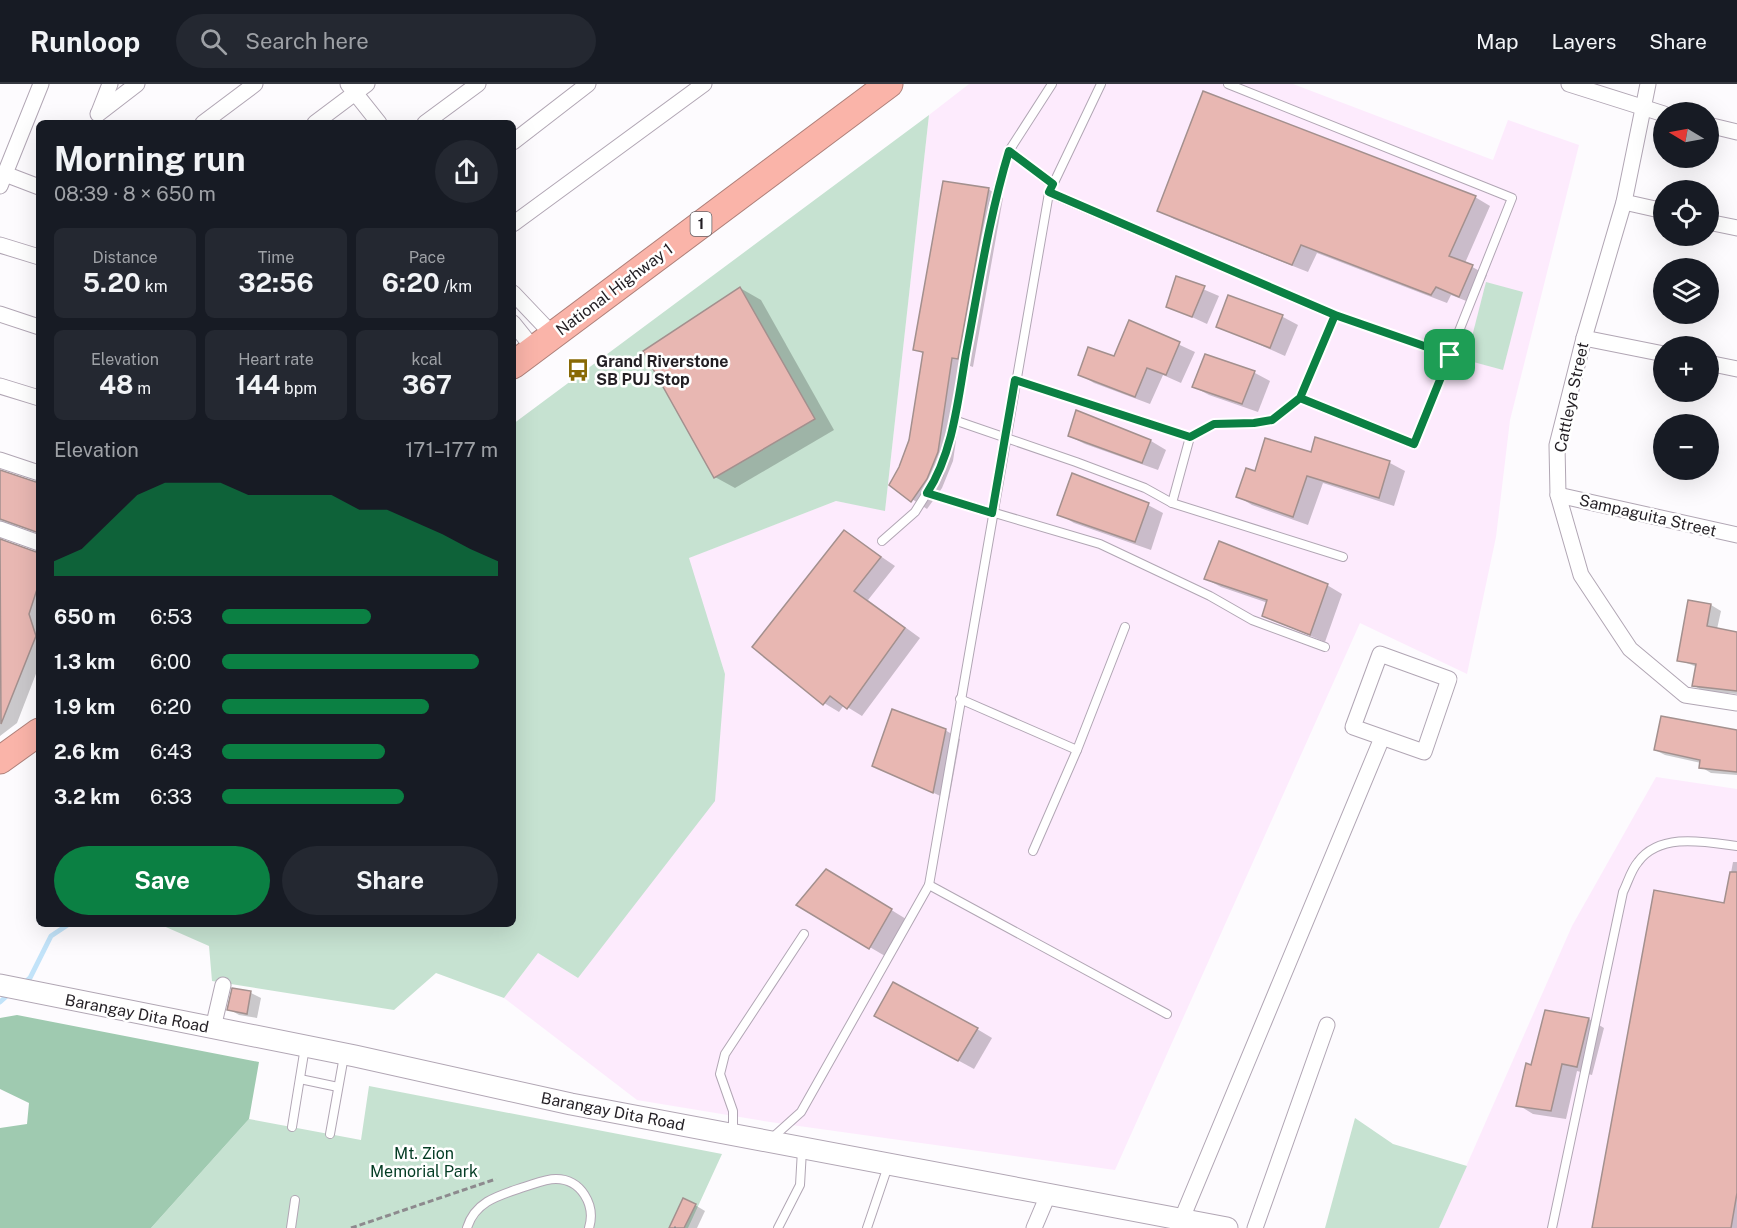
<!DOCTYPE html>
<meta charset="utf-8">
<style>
:root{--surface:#171b24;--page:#242831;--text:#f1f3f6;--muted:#9ea1a6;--line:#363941;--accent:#0b8043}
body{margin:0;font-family:"Public Sans",sans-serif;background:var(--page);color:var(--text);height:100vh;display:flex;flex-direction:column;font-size:22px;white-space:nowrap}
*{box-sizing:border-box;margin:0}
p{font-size:20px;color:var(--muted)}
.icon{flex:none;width:33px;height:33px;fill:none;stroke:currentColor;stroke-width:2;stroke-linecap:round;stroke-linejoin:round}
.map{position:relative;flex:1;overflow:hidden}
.side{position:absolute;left:36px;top:36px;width:480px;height:807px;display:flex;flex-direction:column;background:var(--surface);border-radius:9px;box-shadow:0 6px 24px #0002}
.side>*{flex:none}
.needle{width:39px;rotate:280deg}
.fabs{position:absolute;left:1653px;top:18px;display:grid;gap:12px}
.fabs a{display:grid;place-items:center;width:66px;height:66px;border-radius:50%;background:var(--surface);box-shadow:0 6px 24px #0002;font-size:30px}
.pin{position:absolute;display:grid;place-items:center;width:51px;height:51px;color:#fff;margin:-26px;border-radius:12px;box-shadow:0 3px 9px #0006}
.round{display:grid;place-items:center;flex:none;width:63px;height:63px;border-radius:32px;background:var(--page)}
.summary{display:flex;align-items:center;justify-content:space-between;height:102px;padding:0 18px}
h1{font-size:33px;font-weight:700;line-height:45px}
.stats{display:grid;grid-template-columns:repeat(3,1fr);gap:9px;height:102px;padding:6px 18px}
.stats div{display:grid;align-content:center;border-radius:9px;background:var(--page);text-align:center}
.stats b{font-size:26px;font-weight:700}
.stats small{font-size:16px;font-weight:400}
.stats p{font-size:16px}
.chart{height:168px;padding:12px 18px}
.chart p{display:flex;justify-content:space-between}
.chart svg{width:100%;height:108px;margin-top:6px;fill:var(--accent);opacity:.7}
.primary-button{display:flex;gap:12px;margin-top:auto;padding:12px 18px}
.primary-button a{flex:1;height:69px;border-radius:36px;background:var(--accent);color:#fff;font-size:24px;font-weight:700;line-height:69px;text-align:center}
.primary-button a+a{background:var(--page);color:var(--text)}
ul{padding:0 18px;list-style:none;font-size:20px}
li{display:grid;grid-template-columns:96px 72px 1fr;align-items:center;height:45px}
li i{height:15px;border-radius:8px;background:var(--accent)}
header{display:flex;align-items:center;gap:36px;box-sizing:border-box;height:84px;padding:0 30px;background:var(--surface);border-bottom:2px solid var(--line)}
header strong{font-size:28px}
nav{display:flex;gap:33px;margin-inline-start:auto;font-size:21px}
.search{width:420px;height:54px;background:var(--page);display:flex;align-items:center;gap:15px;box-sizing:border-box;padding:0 21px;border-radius:33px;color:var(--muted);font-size:22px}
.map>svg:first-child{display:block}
</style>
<header>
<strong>Runloop</strong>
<div class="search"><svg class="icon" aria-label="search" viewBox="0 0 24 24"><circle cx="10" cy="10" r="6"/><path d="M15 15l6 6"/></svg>Search here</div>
<nav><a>Map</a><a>Layers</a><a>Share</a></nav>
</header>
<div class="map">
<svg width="1737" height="1144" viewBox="0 0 1737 1144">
<rect width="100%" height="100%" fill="#fdfbfe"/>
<g fill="#fdebfd">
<path d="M969,0h324l200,76 15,-40 71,25 -69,275 -14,117 -29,137 -107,-51 -245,547 -345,-48 -133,-22 -133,-102 34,-45 40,25 147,-304 -37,-116 148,-57 49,9 44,-395z"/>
<path d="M1656,693l81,12v439h-298l133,-302z"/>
</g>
<g fill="#c6e2d1">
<path d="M929,31l-44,396 -49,-10 -147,57 36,116 -10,127 -137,177 -40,-25 -34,45 -68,-25 -42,37 -182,-29 -3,-35 -50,-22h354v-500z"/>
<path d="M1486,198l37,10 -20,78 -37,-10z"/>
<path d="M369,1002l353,68 -34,74h-537l98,-109 112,21z"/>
<path d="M1355,1034l38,26 74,22 -28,62h-114z"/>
</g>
<path fill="#9fcab0" d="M17,931l242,47 -10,57 -98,109h-151v-100l27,-4 2,-21 -29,-14v-71z"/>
<g fill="#0003">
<path d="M988,105l15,9 -30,169 -6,-2 -14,96 -11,27 -15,21 -36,-24 10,-18 9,-27 14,-86 -9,-5z"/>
<path d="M1475,113l15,9 -25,57 22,12 -13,29 -23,-9 -4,8 -130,-50 -9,19 -134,-53 -15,-9z"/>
<path d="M1177,194l42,18 -12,28 -39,-18z"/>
<path d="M740,204l21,12 73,130 -99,58 -20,-11z"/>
<path d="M1229,213l54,20 15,8 -13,31 -67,-30z"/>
<path d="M1130,238l65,30 -14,31 -18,-8 -13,29 -56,-21 -15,-9 36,-16z"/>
<path d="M1206,272l49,17 15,8 -12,31 -49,-17 -15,-8z"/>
<path d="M1077,328l74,29 15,9 -8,20 -73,-26 -16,-8z"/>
<path d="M1316,355l74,24 15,8 -11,35 -71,-23 -15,42 -56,-20 -15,-9 18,-23 57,-19z"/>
<path d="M0,388l39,12v50l-22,-8 -10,2 -4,12 36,14v112l-22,57 -17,13z"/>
<path d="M1148,421l15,8 -12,37 -77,-27 -15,-9z"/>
<path d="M845,448l50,34 -27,34 52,38 -58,78 -18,-11 -5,7 -15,-9z"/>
<path d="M1206,495l121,6 15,9 -17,48 -61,-26 4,-13 -47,-16z"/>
<path d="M1711,521l10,6 -4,18 20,4v61l-34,-3 -10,-6 4,-18 -18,-7z"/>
<path d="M945,646l15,9 -11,61 -76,-35z"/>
<path d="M1737,648v43l-26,-2 -10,-6v-4l-36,-8 -10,-5z"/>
<path d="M1733,778h4v366h-144l132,-323z"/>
<path d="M841,795l65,40 -21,37 -87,-51z"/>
<path d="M251,909l10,5 -4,20 -18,-3 -10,-6z"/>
<path d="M1546,928l43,7 15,9 -12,47 -15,-4 -11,48 -33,-5 -15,-9 15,-38z"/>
<path d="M891,940l86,5 15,9 -18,31z"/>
<path d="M695,1121l10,6 -8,17h-18z"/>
</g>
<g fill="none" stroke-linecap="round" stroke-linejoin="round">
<g stroke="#c2e3f9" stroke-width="5">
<path d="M23,900l7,-6 21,-42 18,-12"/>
<path d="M0,918l10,-9"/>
</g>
</g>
<g fill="#e8b7b2" stroke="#a3908e" stroke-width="1.5">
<path d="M1203,7l273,105 -27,60 24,9 -14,32 -23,-10 -5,8 -130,-50 -9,20 -135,-54z"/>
<path d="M943,97l46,7 -31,171 -6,-1 -14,94 -11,27 -16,23 -22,-17 10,-18 10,-27 14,-88 -10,-2z"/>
<path d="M1176,192l29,10 -13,31 -26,-10z"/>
<path d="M740,203l75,132 -101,59 -71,-127z"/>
<path d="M1228,211l55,20 -13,33 -54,-21z"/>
<path d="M1129,236l51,22 -14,33 -19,-7 -12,29 -57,-22 10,-28 26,9z"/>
<path d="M1205,270l50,17 -13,33 -50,-17z"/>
<path d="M1076,326l75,30 -9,23 -74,-27z"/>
<path d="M1315,353l75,24 -11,37 -72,-22 -14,41 -57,-20 10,-29 9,3 10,-33 46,14z"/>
<path d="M0,386l39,13v50l-39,-14z"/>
<path d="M1072,389l77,30 -14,39 -78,-27z"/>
<path d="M844,446l37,27 -27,34 51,37 -58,81 -17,-13 -7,9 -71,-58z"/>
<path d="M0,455l39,14v30l-10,31 7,22 -35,88z"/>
<path d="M1219,457l109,43 -18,51 -48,-19 5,-16 -63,-21z"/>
<path d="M1688,516l23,4 -4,22 30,6v59l-45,-5 4,-22 -19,-3z"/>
<path d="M892,625l54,20 -13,64 -61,-27z"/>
<path d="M1661,632l76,14v42l-38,-4 1,-8 -46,-10z"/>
<path d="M826,785l66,40 -23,40 -73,-44z"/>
<path d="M1730,788h7v321l-6,35h-139l62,-338 70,13z"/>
<path d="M893,898l85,46 -20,33 -84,-45z"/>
<path d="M232,904l19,3 -4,23 -20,-4z"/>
<path d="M1545,926l44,8 -12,49 -15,-3 -11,47 -35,-5 10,-43 5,2z"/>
<path d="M683,1114l13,6 -12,24h-15z"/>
</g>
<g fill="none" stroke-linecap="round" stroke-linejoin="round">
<g stroke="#b1a6b4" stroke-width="10">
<g id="lane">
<path d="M1228,0l284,114 -98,246 -114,-46"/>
<path d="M1009,67l44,34"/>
<path d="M1049,109l286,122 115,40"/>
<path d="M1015,296l175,57 24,-13 40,-1 18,-3 28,-22 35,-83"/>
<path d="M954,336l122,42 69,26 27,15 171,54"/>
<path d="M927,409l173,51 110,52 42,24 73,27"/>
<path d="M1172,419l18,-66"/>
<path d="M882,457l33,-29 24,-38 15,-54 40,-218 15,-51 43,-67"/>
<path d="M960,615l117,51"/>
<path d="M1033,767l44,-101 48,-123"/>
<path d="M929,801l238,129"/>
<path d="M300,995l38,8"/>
<path d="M292,1043l13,-80"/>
<path d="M733,1049v-22l-13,-37 5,-20 79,-120"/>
<path d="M330,1050l14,-78"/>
<path d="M771,1055l30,-27 128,-227 120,-692 52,-109"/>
<path d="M291,1144l4,-28"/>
<path d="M467,1144c8,-27 33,-33 57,-41 10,-3 21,-8 32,-8 25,0 40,26 33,49"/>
<path d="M778,1144l22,-43 2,-35"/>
<path d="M867,1144l21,-62"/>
<path d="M1552,1144l71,-336c5,-10 8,-22 15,-30 22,-30 68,-20 99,-16"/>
</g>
</g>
<g stroke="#b1a6b4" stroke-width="17">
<g id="street">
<path d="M348,0l31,39"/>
<path d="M1569,0l95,30"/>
<path d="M1648,0l-24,118 -40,136 -27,107 1,50 23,80 49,74 55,46 52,8"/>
<path d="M99,28l11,-28"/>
<path d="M98,30l39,-30"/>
<path d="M203,39l52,-39"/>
<path d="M315,39l52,-39"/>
<path d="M425,39l53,-39"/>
<path d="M1708,41l29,7"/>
<path d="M513,58l75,-58"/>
<path d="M5,90l34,13"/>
<path d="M0,102l41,-102"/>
<path d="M1624,118l40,9"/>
<path d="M1708,138l29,6"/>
<path d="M513,140l191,-140"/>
<path d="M0,161l39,12"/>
<path d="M513,209l40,42"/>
<path d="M0,230l39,13"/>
<path d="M513,239l21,26"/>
<path d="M1584,254l80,16"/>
<path d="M1708,279l29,6"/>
<path d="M0,302l39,12"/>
<path d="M0,376l39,13"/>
<path d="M1558,411l179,40"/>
<path d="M0,445l39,14"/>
<path d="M1380,570l69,25 -25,73 -71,-25z"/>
<path d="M213,944l10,-43"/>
<path d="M1034,1144l14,-33"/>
<path d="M1178,1144l204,-490"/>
<path d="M1255,1144l72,-203"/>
</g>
</g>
<g stroke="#b1a6b4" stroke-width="23">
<path id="secondary" d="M0,901l355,71 216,48 656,124"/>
</g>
<g stroke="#af807a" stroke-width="29">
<g id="highway">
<path d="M513,281l376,-281"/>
<path d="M0,676l39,-28"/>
</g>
</g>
<g stroke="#8d8a8e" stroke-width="3" stroke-dasharray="6 3" stroke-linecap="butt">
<path d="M351,1144l145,-49"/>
<path d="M674,1144h2"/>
</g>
<use href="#lane" stroke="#fff" stroke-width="8"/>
<use href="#street" stroke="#fff" stroke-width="15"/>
<use href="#secondary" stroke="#fff" stroke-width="21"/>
<use href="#highway" stroke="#fab4a9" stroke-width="27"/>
</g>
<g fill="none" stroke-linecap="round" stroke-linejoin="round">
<g stroke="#fff" stroke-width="12">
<path id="route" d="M1450,271l-115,-40 -35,83 -28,22 -18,3 -40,1 -24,13 -175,-57 -23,133 -65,-20c26,-40 31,-93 39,-140 13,-68 23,-136 43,-202l44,33 -4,8 286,123 -35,83 114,46 36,-89"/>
</g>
<use href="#route" stroke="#0b8043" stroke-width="8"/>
</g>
<defs>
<g id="bus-bare" transform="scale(1.8)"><path d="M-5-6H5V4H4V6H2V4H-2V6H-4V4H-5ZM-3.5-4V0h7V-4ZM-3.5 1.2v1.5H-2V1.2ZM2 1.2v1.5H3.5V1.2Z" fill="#886805" stroke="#fff" stroke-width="2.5" paint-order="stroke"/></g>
</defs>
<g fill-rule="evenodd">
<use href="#bus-bare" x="578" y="286"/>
</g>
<g text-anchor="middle" stroke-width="5" stroke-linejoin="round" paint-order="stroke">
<rect fill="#fff" stroke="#656266" stroke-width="1.5" x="690.5" y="128" width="21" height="24" rx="4.5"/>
<g font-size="15" font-weight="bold" fill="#231f24">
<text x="701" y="145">1</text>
</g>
<g font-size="16" fill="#231f24" stroke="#fff">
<text transform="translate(614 205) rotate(-37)" y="6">National Highway 1</text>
<text transform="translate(1571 313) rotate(-78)" y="6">Cattleya Street</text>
<text transform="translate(1648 431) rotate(13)" y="6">Sampaguita Street</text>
<text transform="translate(137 929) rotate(11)" y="6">Barangay Dita Road</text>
<text transform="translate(613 1027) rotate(11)" y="6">Barangay Dita Road</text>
</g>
<g font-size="16" font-weight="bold" fill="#231f24" stroke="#fff" text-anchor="start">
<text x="596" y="283">Grand Riverstone<tspan x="596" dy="18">SB PUJ Stop</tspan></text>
</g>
<g font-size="16" fill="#053d25" stroke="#fff">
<text x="424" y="1075">Mt. Zion<tspan x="424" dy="18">Memorial Park</tspan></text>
</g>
</g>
</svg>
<div class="fabs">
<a><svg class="needle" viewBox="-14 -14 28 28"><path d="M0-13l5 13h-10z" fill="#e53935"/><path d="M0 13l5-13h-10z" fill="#9ea1a6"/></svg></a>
<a><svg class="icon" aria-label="locate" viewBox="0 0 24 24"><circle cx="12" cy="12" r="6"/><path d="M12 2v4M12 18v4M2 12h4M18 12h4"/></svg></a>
<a><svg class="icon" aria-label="layers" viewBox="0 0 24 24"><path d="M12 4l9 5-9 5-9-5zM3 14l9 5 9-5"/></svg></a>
<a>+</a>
<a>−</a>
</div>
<div class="pin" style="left:1450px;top:271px;background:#1e9e55"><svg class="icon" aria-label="arrive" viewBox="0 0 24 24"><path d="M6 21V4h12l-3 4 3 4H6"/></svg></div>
<section class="side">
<div class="summary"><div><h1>Morning run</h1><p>08:39 · 8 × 650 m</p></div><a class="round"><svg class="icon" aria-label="share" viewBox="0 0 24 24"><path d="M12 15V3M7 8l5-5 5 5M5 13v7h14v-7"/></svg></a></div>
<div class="stats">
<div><p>Distance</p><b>5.20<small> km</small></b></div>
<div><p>Time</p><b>32:56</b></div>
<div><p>Pace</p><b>6:20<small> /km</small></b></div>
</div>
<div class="stats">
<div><p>Elevation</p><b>48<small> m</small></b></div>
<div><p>Heart rate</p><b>144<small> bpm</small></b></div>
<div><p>kcal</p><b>367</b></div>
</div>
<div class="chart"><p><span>Elevation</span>171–177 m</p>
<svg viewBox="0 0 160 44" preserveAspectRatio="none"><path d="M0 44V38L10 33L20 22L30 11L40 6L50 6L60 6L70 11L80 11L90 11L100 11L110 17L120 17L130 22L140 27L150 33L160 38V44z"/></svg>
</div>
<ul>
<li><b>650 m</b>6:53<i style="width:54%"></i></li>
<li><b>1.3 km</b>6:00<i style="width:93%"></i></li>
<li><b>1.9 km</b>6:20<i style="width:75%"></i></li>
<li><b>2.6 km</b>6:43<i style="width:59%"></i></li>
<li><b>3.2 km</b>6:33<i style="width:66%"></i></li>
</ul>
<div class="primary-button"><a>Save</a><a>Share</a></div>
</section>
</div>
